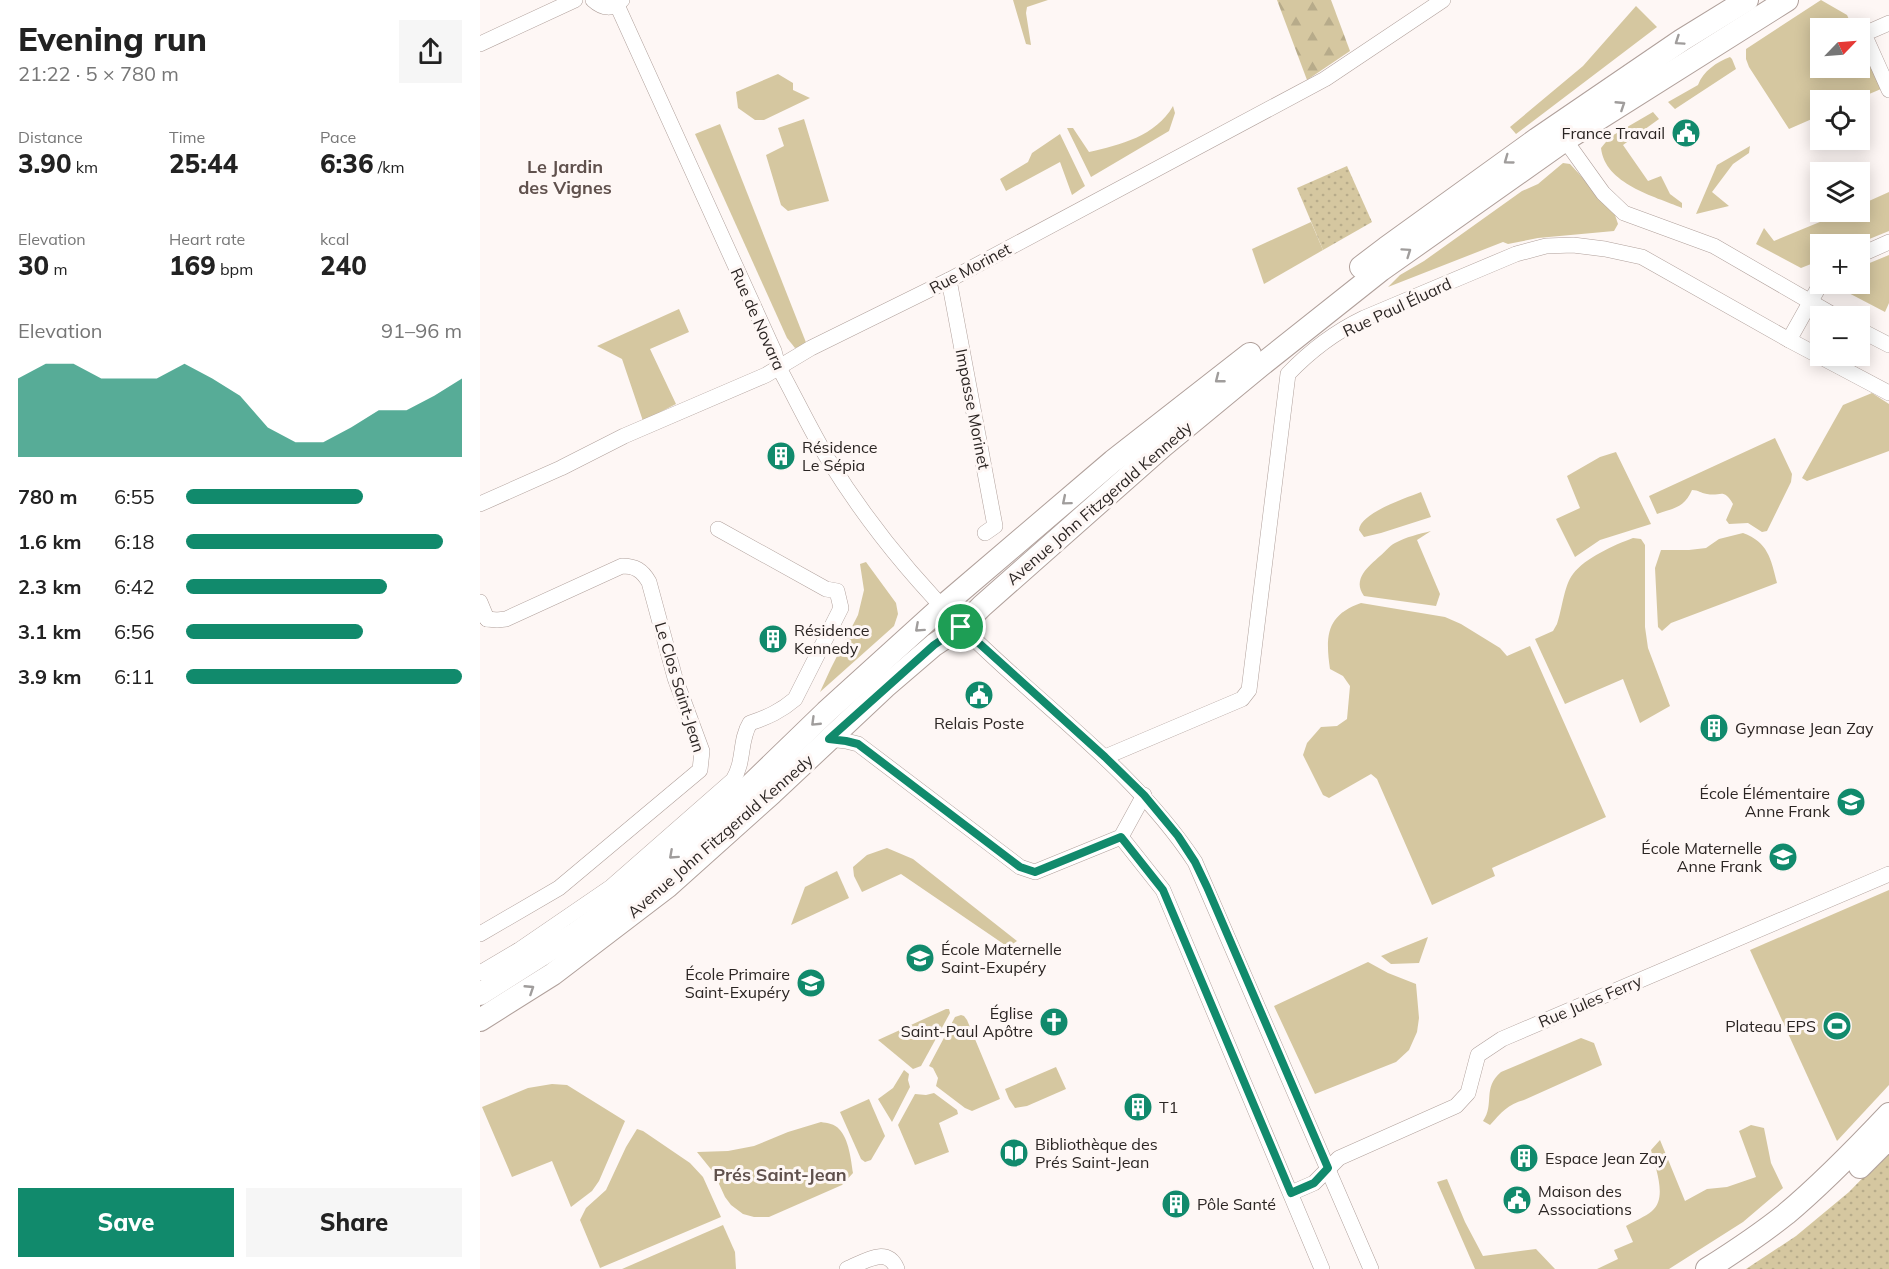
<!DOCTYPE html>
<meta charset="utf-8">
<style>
:root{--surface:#fff;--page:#f6f6f6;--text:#222;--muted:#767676;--accent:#118a6c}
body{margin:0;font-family:Mulish,sans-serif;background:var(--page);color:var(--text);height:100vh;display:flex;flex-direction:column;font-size:22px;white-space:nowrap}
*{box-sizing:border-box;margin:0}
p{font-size:20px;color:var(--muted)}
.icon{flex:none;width:33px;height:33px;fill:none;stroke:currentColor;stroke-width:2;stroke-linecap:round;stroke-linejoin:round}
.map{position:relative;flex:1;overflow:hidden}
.side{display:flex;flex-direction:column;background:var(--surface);width:480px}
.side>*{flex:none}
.needle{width:39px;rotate:65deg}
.buttons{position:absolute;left:1330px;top:18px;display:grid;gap:12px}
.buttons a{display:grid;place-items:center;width:60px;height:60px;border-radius:0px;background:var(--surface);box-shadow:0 3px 15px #0003;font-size:30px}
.pin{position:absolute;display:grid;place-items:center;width:51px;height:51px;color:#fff;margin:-26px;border:3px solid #fff;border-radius:50%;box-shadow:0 2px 6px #0007}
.round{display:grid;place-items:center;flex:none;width:63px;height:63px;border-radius:0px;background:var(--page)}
.head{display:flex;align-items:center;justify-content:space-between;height:102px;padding:0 18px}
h1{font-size:33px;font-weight:800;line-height:45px}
.stats{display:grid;grid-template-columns:repeat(3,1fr);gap:9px;height:102px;padding:6px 18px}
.stats div{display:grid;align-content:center}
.stats b{font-size:26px;font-weight:800}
.stats small{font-size:16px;font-weight:400}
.stats p{font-size:16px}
.chart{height:168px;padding:12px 18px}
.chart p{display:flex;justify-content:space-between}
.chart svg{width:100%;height:108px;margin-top:6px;fill:var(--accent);opacity:.7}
.cta{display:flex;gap:12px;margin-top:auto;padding:12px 18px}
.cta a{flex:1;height:69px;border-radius:0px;background:var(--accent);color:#fff;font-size:24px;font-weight:800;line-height:69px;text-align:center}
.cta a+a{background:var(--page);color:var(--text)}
ul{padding:0 18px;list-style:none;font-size:20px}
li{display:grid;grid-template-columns:96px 72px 1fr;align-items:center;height:45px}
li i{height:15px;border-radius:8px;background:var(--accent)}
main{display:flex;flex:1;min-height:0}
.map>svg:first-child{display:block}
</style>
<main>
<section class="side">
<div class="head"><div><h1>Evening run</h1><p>21:22 · 5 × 780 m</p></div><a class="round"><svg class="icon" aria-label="share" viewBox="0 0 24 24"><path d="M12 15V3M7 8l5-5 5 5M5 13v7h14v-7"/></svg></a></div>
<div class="stats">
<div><p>Distance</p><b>3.90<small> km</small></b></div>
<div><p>Time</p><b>25:44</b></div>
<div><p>Pace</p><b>6:36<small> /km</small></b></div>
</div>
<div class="stats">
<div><p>Elevation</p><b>30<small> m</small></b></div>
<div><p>Heart rate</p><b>169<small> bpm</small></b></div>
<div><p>kcal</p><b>240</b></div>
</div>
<div class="chart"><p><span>Elevation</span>91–96 m</p>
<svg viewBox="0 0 160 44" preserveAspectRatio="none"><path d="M0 44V12L10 6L20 6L30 12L40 12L50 12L60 6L70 12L80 19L90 32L100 38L110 38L120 32L130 25L140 25L150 19L160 12V44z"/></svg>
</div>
<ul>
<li><b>780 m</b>6:55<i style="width:64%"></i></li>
<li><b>1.6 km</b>6:18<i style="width:93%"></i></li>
<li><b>2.3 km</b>6:42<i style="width:73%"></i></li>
<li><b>3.1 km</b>6:56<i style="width:64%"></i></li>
<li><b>3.9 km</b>6:11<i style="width:100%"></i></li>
</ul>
<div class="cta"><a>Save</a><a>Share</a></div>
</section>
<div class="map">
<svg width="1409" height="1269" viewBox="0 0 1409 1269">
<defs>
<pattern id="forest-firs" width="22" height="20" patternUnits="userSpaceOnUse" patternTransform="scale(1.5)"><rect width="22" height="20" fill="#d5c7a0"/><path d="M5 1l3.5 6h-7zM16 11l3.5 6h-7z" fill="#b7ab8a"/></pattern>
<pattern id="park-dots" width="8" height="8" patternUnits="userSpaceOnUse" patternTransform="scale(1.5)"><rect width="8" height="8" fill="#d5c7a0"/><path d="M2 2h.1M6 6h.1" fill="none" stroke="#b7ab8a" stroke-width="1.8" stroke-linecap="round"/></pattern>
</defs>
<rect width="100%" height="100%" fill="#fef7f5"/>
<g fill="#d5c7a0">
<path d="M533,0h35l-21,7 -1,6 5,32 -5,-1z"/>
<path d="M1341,0l26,15 6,13h-32v40h39v-26l21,47 -26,11h-34v15l-32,14 -40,-62 -3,-8v-10z"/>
<path d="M1156,6l21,21 -141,107 -6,-7 73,-61z"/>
<path d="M1250,57l2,2 4,10 -61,40 -7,-7 30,-17c5,-14 19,-23 32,-28z"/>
<path d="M298,74l15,9v7l17,8 -46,22h-9l-17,-12 -2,-16z"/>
<path d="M693,106l2,7 -6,18 -78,46 -24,-49h6l16,24c31,-7 67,-16 84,-46z"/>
<path d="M1173,112l6,7 -36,26 25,36 13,-5 9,18 12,9v5c-28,-12 -77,-24 -81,-60l9,-11z"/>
<path d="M324,119l25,82 -41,10 -7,-6 -15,-50 18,-9 -6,-18z"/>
<path d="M240,124l87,221 -12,3 -8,-10 -92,-204z"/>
<path d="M580,134l25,52 -13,9 -12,-33 -54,29 -6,-12 28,-17 4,-9z"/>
<path d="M1270,146l-1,7 -16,11 -21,28 17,14 -33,8 21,-49z"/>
<path d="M1083,163l7,1 44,48 4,12 -4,7 -76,7 -30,6 -5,-2 -115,45 12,-12 24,-14 98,-70 16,-7z"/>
<path d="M1409,192v39l-32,13h-36v16l-20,8 -45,-24 8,-16 10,13 70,-29h16v-7z"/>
<path d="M831,222l12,28 -59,34 -12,-35z"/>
<path d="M1409,255v48l-4,9 -44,-23 -1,-5h20v-17z"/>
<path d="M199,309l10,23 -39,17 26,55 -33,17 -21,-62 -25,-13z"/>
<path d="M1392,393l17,11v47l-82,30 -5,-3 41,-73z"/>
<path d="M1295,438l17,36 -1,8 -24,49 -5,1 -14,-9 -19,1 -3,-4 7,-16c-10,-17 -12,-7 -26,-10 -7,-1 -8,-4 -15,-4 -8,18 -18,18 -35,24l-8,-18z"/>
<path d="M1136,452l35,72 -51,16 -25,17 -19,-38 24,-11 -13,-32 33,-19z"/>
<path d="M941,492l10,25 -50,16 -17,4 -5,-7c1,-17 47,-32 62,-38z"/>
<path d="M951,531l-14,9 23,54 -4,12 -72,-10c-12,-17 4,-29 16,-40 5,-4 9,-10 15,-13 11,-6 24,-9 36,-12z"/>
<path d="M1263,533c25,9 28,26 34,50l-106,40 -9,8 -4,-4 -3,-59 6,-18h28l17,-2 13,-9z"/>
<path d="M1153,538l8,1 4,6v82l3,21 22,58 -30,17 -17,-44 -58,25 -30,-65 18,-8 4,-7c5,-14 7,-39 16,-50 12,-16 41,-29 60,-36z"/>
<path d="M386,562l30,41 2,11 -4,12 -74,66 11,-24 27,-53 6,-25 -4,-26z"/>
<path d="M881,603l84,14 16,7 39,24 7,8 23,-10 76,171 -114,51 3,8 -63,29 -55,-126 -6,-5 -42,24 -6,-3 -20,-40 4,-12 14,-16 16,-1 10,-7 3,-33 -7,-10 -13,-7c-5,-34 -3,-54 31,-66z"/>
<path d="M407,848l26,11 104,82 -9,6 -107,-73 -39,18 -8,-16 -1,-9 14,-12z"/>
<path d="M357,871l12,27 -58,27 14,-38z"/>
<path d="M1409,890v195l-52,56 -87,-191z"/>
<path d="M948,937l-9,26 -28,1 -10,-8z"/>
<path d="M888,962l20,11 28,11 3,34 -2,14 -8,18 -13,12 -81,32 -41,-88z"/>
<path d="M466,1009h3l1,4 -29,53 -8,3 -35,-29z"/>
<path d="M481,1015l3,1 3,4 33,79 -28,12 -7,-3 -29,-22 2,-8 -5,-10 -4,-2 26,-49z"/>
<path d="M1101,1038l13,5 8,22 -78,35c-16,4 -23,13 -34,25l-7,-4c12,-17 -1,-33 18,-49z"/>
<path d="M576,1067l10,22 -39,17 -12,2 -6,-9 -4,-10z"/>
<path d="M424,1070l5,4 -1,6 2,7 -18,35 -14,-23 15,-11z"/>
<path d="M72,1084l15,1 58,36 -26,60 -7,10 -21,16 -19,-46 -40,16 -30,-70 46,-19z"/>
<path d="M454,1093l23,17 1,4 -19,9 10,29 -34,13 -17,-40 17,-31 11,1z"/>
<path d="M389,1099l16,37 -14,24 -6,2 -4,-3 -21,-47z"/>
<path d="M341,1122c6,1 14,2 18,7 10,10 12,31 14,44l-11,12 -73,32h-15l-11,-3 -12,-9 -6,-8 -11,-24 -17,-21 31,-1 26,-5 34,-14z"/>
<path d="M1271,1125l13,3 7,35 12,25 -40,34 -74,47h-72l21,-10 -4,-9 19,-8 -7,-16c8,-5 19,-9 26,-15 16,-13 3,-44 -1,-61l9,-10 25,61 22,-12 20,-2 29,-10 -17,-46z"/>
<path d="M157,1129l6,2 47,32 13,14 18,40 -121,51 -20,-48 6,-12 20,-18 20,-43z"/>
<path d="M967,1179l18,43 18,34 53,-7 19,20h-80l-38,-87z"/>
<path d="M243,1225l12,27 1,17h-114z"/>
</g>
<path fill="url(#forest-firs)" d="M797,0h54l19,51 -43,29z"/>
<g fill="url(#park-dots)">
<path d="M867,166l25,56 -49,28 -26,-62z"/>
<path d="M1409,1151v118h-143l50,-33 53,-44z"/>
</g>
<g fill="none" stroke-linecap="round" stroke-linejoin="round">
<g stroke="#b0a09b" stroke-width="16">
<g id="street">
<path d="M113,0c10,9 20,10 29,0"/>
<path d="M137,5l157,346 4,15c17,31 32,63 50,93 37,60 83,117 133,167 78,79 172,142 234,236l176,407"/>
<path d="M1409,23l-25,11 25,56"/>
<path d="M0,44l95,-44"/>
<path d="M1080,133l43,60 21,20 90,33 121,70"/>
<path d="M1380,255l29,-13"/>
<path d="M469,280l46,246 -10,7"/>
<path d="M1380,330l29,15"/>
<path d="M1309,340l32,-57"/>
<path d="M0,504l81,-36 63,-32 142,-61 45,-27 138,-68 376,-201 118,-79"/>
<path d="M0,602l7,17"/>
<path d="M349,739l17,2 12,3 162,123 15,5 86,-35 23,-42"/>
<path d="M625,757l137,-58 7,-9 39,-316c21,-22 49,-43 76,-56l152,-64 30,-8 27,-1 32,4 37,8 147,83 100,53"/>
<path d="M641,837l42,53 159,379"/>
<path d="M0,934l79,-46 141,-118 2,-19 -27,-73 -26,-96c-7,-12 -14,-16 -27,-16l-116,53 -9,1 -10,-1"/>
<path d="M0,973l39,-23 92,-63 122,-107c12,-19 6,-39 17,-57 18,-6 31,-12 45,-24l46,-91 -4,-17 -11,-2 -108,-60"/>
<path d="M811,1193l23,-10 25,-25 117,-52 12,-13 10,-38 24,-16 387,-165"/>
<path d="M367,1269c17,-7 40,-24 50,0"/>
</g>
</g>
<g stroke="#b0a09b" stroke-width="24">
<g id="secondary">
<path d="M881,267l25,-19 151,-109 145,-99 65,-40"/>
<path d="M0,994l96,-61 34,-24 38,-31 86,-77 92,-89 117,-106 170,-145 137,-107"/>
<path d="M0,1020l73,-46 114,-87 105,-94 113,-106 49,-42 27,-18 21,-21 181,-160 97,-80 121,-96 184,-130 222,-140"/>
<path d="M1380,1167l29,-29"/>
<path d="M1227,1269c27,-17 54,-35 79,-55 37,-31 70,-65 103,-100"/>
</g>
</g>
<use href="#street" stroke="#fff" stroke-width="15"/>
<use href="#secondary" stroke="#fff" stroke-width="22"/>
</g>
<defs><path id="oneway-chevron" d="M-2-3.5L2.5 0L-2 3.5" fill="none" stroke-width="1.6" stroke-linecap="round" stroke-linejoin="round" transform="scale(1.5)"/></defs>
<g stroke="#a09d9c">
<use href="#oneway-chevron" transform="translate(1199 41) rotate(146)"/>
<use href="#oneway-chevron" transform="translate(1141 105) rotate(-33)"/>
<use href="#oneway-chevron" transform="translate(1028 160) rotate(144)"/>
<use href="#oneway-chevron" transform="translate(927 252) rotate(-35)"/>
<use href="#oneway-chevron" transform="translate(739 379) rotate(142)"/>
<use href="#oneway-chevron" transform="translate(586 501) rotate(140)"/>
<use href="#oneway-chevron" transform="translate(439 628) rotate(138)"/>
<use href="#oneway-chevron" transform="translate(335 722) rotate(136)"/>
<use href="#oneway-chevron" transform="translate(193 855) rotate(138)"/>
<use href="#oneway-chevron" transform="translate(50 989) rotate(-33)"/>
</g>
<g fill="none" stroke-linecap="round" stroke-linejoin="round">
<g stroke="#fff" stroke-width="12">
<path id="route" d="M481,627l144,130 39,38 34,41 17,26 12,25 121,281 -14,15 -23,10 -128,-303 -42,-53 -86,35 -15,-5 -162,-123 -12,-3 -17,-2 105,-94z"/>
</g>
<use href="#route" stroke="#118a6c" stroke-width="8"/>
</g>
<defs>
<g id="civic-disc" transform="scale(1.5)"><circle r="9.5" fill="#118a6c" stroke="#fef7f5"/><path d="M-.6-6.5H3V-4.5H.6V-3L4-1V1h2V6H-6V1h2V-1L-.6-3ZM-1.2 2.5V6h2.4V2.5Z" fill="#fff"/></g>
<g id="building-disc" transform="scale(1.5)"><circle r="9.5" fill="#118a6c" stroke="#fef7f5"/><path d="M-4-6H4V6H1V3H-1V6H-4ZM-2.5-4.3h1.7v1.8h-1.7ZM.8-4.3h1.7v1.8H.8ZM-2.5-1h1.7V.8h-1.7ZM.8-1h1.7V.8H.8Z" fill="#fff"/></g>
<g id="school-disc" transform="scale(1.5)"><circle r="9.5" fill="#118a6c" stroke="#fef7f5"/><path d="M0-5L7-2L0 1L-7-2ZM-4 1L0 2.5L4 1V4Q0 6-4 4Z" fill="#fff"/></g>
<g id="church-disc" transform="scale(1.5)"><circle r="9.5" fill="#118a6c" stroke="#fef7f5"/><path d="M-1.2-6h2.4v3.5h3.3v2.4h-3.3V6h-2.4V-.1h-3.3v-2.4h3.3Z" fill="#fff"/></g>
<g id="stadium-disc" transform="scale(1.5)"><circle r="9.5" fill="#118a6c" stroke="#fef7f5"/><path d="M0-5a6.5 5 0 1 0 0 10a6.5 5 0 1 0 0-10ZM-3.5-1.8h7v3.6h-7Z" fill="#fff"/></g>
<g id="library-disc" transform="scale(1.5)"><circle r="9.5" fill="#118a6c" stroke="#fef7f5"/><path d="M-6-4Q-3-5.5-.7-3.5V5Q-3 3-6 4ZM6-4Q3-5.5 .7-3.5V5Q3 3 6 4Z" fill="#fff"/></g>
</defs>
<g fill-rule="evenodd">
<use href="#civic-disc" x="1206" y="133"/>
<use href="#building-disc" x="301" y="456"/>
<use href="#building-disc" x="293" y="639"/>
<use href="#civic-disc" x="499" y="695"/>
<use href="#building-disc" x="1234" y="728"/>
<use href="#school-disc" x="1371" y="802"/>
<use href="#school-disc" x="1303" y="857"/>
<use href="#school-disc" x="440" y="958"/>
<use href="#school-disc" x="331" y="983"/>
<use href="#church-disc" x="574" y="1022"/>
<use href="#stadium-disc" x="1357" y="1026"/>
<use href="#building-disc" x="658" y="1107"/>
<use href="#library-disc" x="534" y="1153"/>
<use href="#building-disc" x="1044" y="1158"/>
<use href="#civic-disc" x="1037" y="1200"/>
<use href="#building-disc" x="696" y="1204"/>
</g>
<g text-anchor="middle" stroke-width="6" stroke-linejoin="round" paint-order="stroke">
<g font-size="16" fill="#2b2523" stroke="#fef7f5" text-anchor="start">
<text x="1185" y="139" text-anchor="end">France Travail</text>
<text x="322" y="453">Résidence<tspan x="322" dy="18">Le Sépia</tspan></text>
<text x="314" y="636">Résidence<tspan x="314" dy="18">Kennedy</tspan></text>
<text x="499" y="729" text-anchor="middle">Relais Poste</text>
<text x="1255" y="734">Gymnase Jean Zay</text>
<text x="1350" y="799" text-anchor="end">École Élémentaire<tspan x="1350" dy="18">Anne Frank</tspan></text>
<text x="1282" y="854" text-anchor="end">École Maternelle<tspan x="1282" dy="18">Anne Frank</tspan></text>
<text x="461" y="955">École Maternelle<tspan x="461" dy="18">Saint-Exupéry</tspan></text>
<text x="310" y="980" text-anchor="end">École Primaire<tspan x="310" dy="18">Saint-Exupéry</tspan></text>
<text x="553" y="1019" text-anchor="end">Église<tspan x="553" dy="18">Saint-Paul Apôtre</tspan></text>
<text x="1336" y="1032" text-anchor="end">Plateau EPS</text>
<text x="679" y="1113">T1</text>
<text x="555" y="1150">Bibliothèque des<tspan x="555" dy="18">Prés Saint-Jean</tspan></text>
<text x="1065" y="1164">Espace Jean Zay</text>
<text x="1058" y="1197">Maison des<tspan x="1058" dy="18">Associations</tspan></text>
<text x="717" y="1210">Pôle Santé</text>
</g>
<g font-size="16" fill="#2b2523" stroke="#fef7f5">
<text transform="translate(490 268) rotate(-28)" y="6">Rue Morinet</text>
<text transform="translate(917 307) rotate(-25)" y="6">Rue Paul Éluard</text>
<text transform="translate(278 319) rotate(66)" y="6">Rue de Novara</text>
<text transform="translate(493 409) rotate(79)" y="6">Impasse Morinet</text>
<text transform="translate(619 503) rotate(-41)" y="6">Avenue John Fitzgerald Kennedy</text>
<text transform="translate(200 687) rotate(73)" y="6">Le Clos Saint-Jean</text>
<text transform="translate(240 836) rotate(-41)" y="6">Avenue John Fitzgerald Kennedy</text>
<text transform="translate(1110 1001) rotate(-23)" y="6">Rue Jules Ferry</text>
</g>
<g font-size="18" font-weight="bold" fill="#60514d" stroke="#fef7f5">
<text x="85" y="173">Le Jardin<tspan x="85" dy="21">des Vignes</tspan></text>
<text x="300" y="1181">Prés Saint-Jean</text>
</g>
</g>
</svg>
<div class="buttons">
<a><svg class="needle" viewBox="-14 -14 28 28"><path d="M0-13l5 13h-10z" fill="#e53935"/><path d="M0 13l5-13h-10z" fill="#767676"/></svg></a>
<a><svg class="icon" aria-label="locate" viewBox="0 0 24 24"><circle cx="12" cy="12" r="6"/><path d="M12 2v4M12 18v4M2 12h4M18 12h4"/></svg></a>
<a><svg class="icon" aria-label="layers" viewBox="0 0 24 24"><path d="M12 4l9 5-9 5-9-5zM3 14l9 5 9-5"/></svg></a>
<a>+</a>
<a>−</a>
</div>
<div class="pin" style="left:481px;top:627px;background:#1e9e55"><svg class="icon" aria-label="arrive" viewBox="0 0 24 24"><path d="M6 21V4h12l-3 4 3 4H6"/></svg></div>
</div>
</main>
